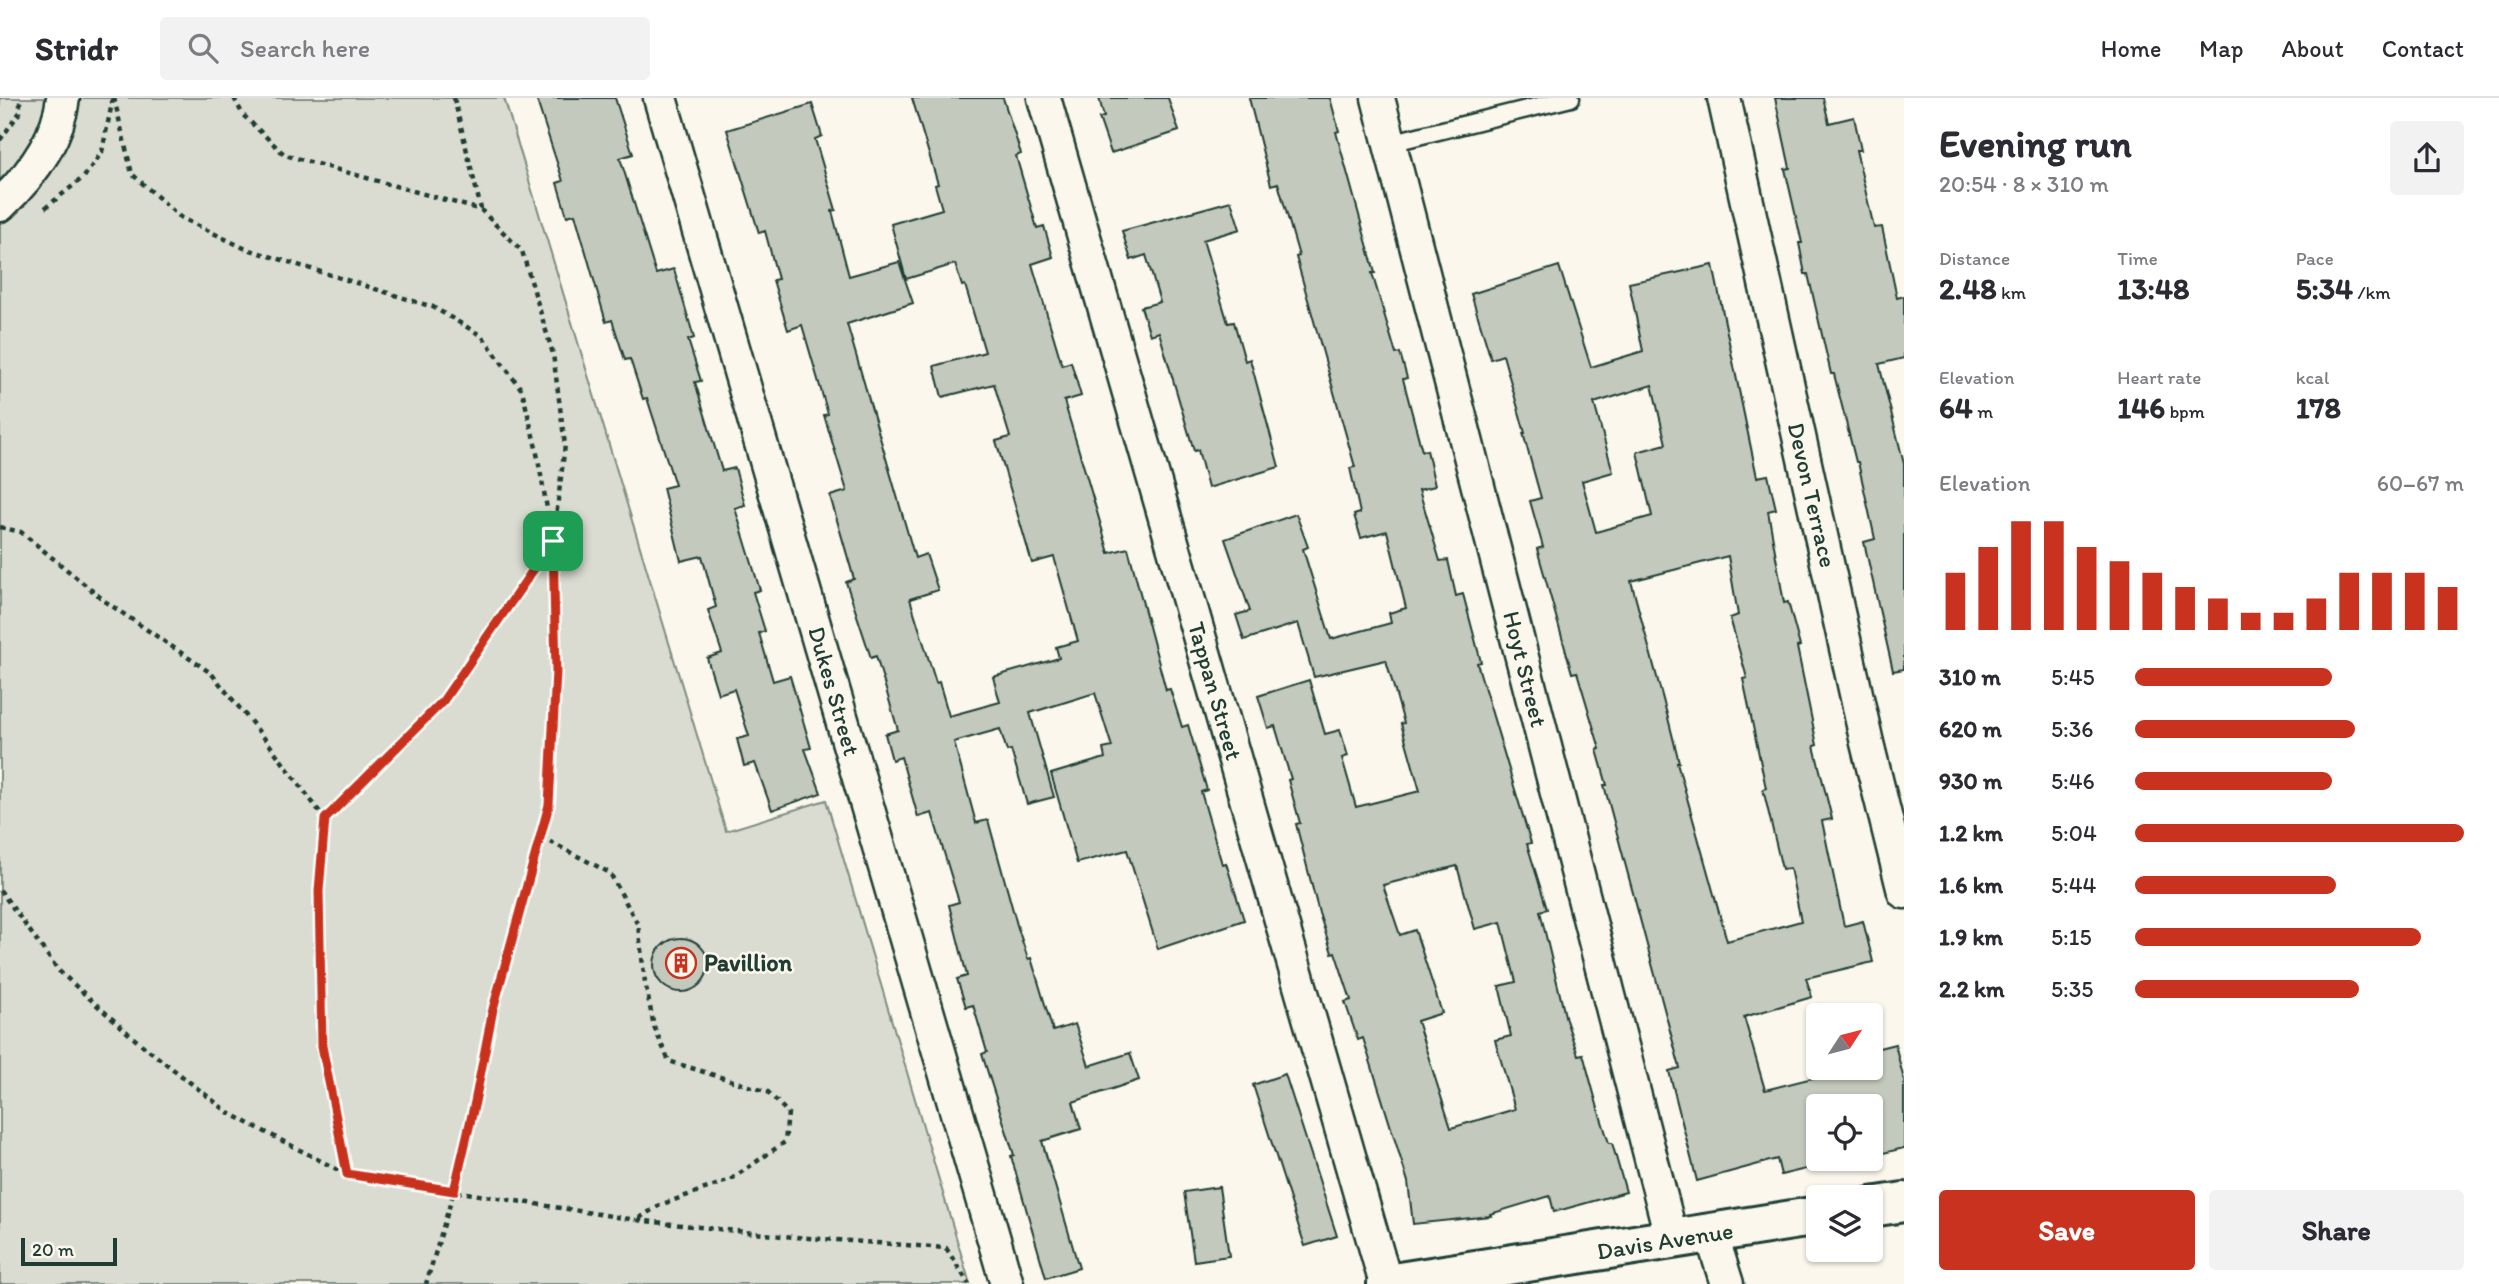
<!DOCTYPE html>
<meta charset="utf-8">
<style>
:root{--surface:#fff;--page:#f2f2f3;--text:#2b2b33;--muted:#7c7c81;--line:#e1e1e2;--accent:#c8321e}
body{margin:0;font-family:Itim,sans-serif;background:var(--page);color:var(--text);height:100vh;display:flex;flex-direction:column;font-size:26px;white-space:nowrap}
*{box-sizing:border-box;margin:0}
p{font-size:23px;color:var(--muted)}
.icon{flex:none;width:38px;height:38px;fill:none;stroke:currentColor;stroke-width:2;stroke-linecap:round;stroke-linejoin:round}
.map{position:relative;flex:1;overflow:hidden}
.details{display:flex;flex-direction:column;background:var(--surface);width:595px}
.details>*{flex:none}
.needle{width:46px;rotate:54deg}
.tools{position:absolute;left:1806px;top:905px;display:grid;gap:14px}
.tools a{display:grid;place-items:center;width:77px;height:77px;border-radius:7px;background:var(--surface);box-shadow:0 2px 5px #0004;font-size:35px}
.scale{position:absolute;left:21px;bottom:18px;width:96px;box-sizing:border-box;padding-left:7px;border:4px solid #1f3d34;border-top:0;font-size:19px;line-height:24px;white-space:nowrap;color:#1f3d34;-webkit-text-stroke:5px #fbf7ec;paint-order:stroke}
.pin{position:absolute;display:grid;place-items:center;width:60px;height:60px;color:#fff;margin:-30px;border-radius:14px;box-shadow:0 4px 10px #0006}
.round{display:grid;place-items:center;flex:none;width:74px;height:74px;border-radius:7px;background:var(--page)}
.overview{display:flex;align-items:center;justify-content:space-between;height:119px;padding:0 35px}
h1{font-size:38px;font-weight:800;line-height:52px}
.metrics{display:grid;grid-template-columns:repeat(3,1fr);gap:10px;height:119px;padding:7px 35px}
.metrics div{display:grid;align-content:center}
.metrics b{font-size:30px;font-weight:800}
.metrics small{font-size:19px;font-weight:400}
.metrics p{font-size:19px}
.chart{height:196px;padding:14px 35px}
.chart p{display:flex;justify-content:space-between}
.chart svg{width:100%;height:126px;margin-top:7px;stroke:var(--accent);stroke-width:6}
.cta{display:flex;gap:14px;margin-top:auto;padding:14px 35px}
.cta a{flex:1;height:80px;border-radius:7px;background:var(--accent);color:#fff;font-size:28px;font-weight:800;line-height:80px;text-align:center}
.cta a+a{background:var(--page);color:var(--text)}
ul{padding:0 35px;list-style:none;font-size:23px}
li{display:grid;grid-template-columns:112px 84px 1fr;align-items:center;height:52px}
li i{height:18px;border-radius:9px;background:var(--accent)}
header{display:flex;align-items:center;gap:42px;box-sizing:border-box;height:98px;padding:0 35px;background:var(--surface);border-bottom:2px solid var(--line)}
header strong{font-size:33px}
nav{display:flex;gap:38px;margin-inline-start:auto;font-size:24px}
.search{width:490px;height:63px;background:var(--page);display:flex;align-items:center;gap:18px;box-sizing:border-box;padding:0 24px;border-radius:7px;color:var(--muted);font-size:26px}
main{display:flex;flex:1;min-height:0}
.map>svg:first-child{display:block}
</style>
<header>
<strong>Stridr</strong>
<div class="search"><svg class="icon" aria-label="search" viewBox="0 0 24 24"><circle cx="10" cy="10" r="6"/><path d="M15 15l6 6"/></svg>Search here</div>
<nav><a>Home</a><a>Map</a><a>About</a><a>Contact</a></nav>
</header>
<main>
<div class="map">
<svg width="1904" height="1186" viewBox="0 0 1904 1186">
<rect width="100%" height="100%" fill="#fbf7ec"/>
<filter id="ink" filterUnits="userSpaceOnUse"><feTurbulence type="fractalNoise" baseFrequency=".0143" numOctaves="2"/><feDisplacementMap in="SourceGraphic" scale="14" xChannelSelector="R" yChannelSelector="G"/><feConvolveMatrix kernelMatrix="1 2 1 2 8 2 1 2 1" color-interpolation-filters="sRGB"/></filter>
<g filter="url(#ink)">
<path fill="#dbdcd1" stroke="#7d8c82" stroke-width="2" d="M0,0h504l222,733 100,-31 144,484h-970z"/>
<g fill="#c4c9be" stroke="#1f3d34" stroke-width="2" fill-rule="evenodd">
<path d="M536,0h79l18,56 -13,4 36,116 18,-5 20,69 -6,2 13,41 -6,1 27,89 13,-3 10,37 -10,3 25,82 -7,2 12,39 -6,2 14,48 17,-5 21,72 -6,1 16,44 -49,17 -17,-47 -11,3 -7,-27 12,-3 -15,-47 -16,5 -11,-36 15,-5 -14,-43 8,-3 -14,-51 -21,5 -18,-73 12,-3 -28,-87 -4,1 -13,-40 -5,1 -13,-40 -6,2 -31,-108 -8,2 -10,-33 6,-2z"/>
<path d="M912,0h91l18,56 -5,2 21,72 7,-2 9,31 -21,7 30,101 9,-3 10,34 -17,5 21,70 24,82 19,-5 38,142 4,-1 12,38 6,-2 19,65 -6,2 21,72 4,-1 18,57 -86,29 -31,-99 -50,13 -26,-89 54,-16 -2,-9 9,-2 -17,-54 -65,20 24,84 -27,7 -16,-54 -4,1 -7,-22 -46,13 22,81 12,-3 29,105 11,34 3,-1 22,73 22,-7 14,42 41,-13 9,27 -66,22 8,27 -39,12 37,127 -33,10 -35,-122 3,-1 -32,-101 5,-2 -14,-47 -7,2 -9,-28 10,-3 -18,-71 10,-3 -27,-89 -14,4 -17,-60 -9,3 -7,-26 13,-4 -22,-74 -5,2 -25,-76 8,-3 -24,-83 17,-5 -23,-76 4,-1 -26,-89 -14,5 -15,-50 5,-1 -13,-48 -6,2 -32,-103 85,-26 10,32 -7,3 21,71 -4,1 17,65 50,-14 14,41 -66,21 68,234 11,-4 12,36 -28,9 26,84 3,-1 10,34 51,-14 -7,-25 66,-19 -3,-11 22,-6 -24,-84 -22,6 -36,-122 14,-4 -16,-53 -52,13 -8,-31 51,-14 -20,-67 -3,1 -7,-22 -49,15 -15,-55 51,-15 -7,-24 3,-1z"/>
<path d="M1099,0h69l11,33 -68,22 -12,-35 5,-1z"/>
<path d="M1249,0h81l9,33 -3,1 39,141h-3l24,81 4,-1 7,25 -4,1 19,72 5,-1 8,36 -16,4 21,71 8,-1 8,36 7,-2 18,68 -4,1 54,180 -4,1 20,65 -7,2 26,109 12,35 5,-1 16,58 10,31h3l14,49 -72,20 -4,-16 -60,18 1,2 -78,8 -5,-42 -45,-144 -5,2 -13,-38 6,-2 -16,-48 -3,1 -13,-40 -23,-89 4,-1 -12,-43 3,-1 -16,-53 -7,2 -10,-32 51,-16 16,54 15,-4 8,26 -6,2 14,49 64,-16 -19,-67 3,-1 -18,-63 -72,17 -16,-54 -54,17 -8,-25 14,-4 -25,-72 71,-25 12,33 -5,2 28,90 60,-16 -2,-10 17,-5 -19,-77 -26,7 -7,-23 6,-2 -10,-45 5,-1 -59,-210 3,-1 -21,-73 -7,2zM1457,768l18,63 26,-7 15,60 -17,4 12,50 -16,4 20,69 -64,19 -34,-107 25,-8 -27,-83 -15,5 -17,-50z"/>
<path d="M1775,0h48l6,25 25,-6 7,33h-5l18,78 8,-1 15,71 7,-2v62l-25,6 25,100v205l-11,2 -29,-129 11,-3 -17,-77h-2l-22,-88h-3l-23,-100h-3l-6,-31h3l-17,-74 5,-1z"/>
<path d="M1231,103l9,28 -37,11 25,83 6,-1 11,39 5,-2 29,108 -71,21 -10,-38 -4,1 -35,-119 -9,3 -9,-28 19,-5 -14,-47 -15,5 -9,-29z"/>
<path d="M1713,167l44,212 11,-2 8,34 -8,2 16,92 4,-1 12,44 -3,1 20,98 -3,1 18,73 -10,2 22,105 19,-5 10,41 -67,16 6,19 -68,20 21,73 87,-22h19v-18l24,-6 9,36v68l-33,8v-50h-53v60l-37,9 -4,-16 -80,22 -28,-110 11,-3 -76,-283h3l-10,-35 3,-1 -23,-77 -5,1 -35,-124 6,-2 -13,-46 11,-3 -18,-65h2l-22,-78 -12,4 -20,-65 88,-28 32,101 52,-16 -14,-68zM1652,287l14,59 -29,8 15,64 -56,16 -14,-51 31,-9 -19,-69zM1728,458l10,59 -8,3 17,60 -4,1 23,109 -3,1 19,80 8,-1 11,53 -74,20 -50,-179h2l-11,-44 -37,-137z"/>
<circle cx="681" cy="867" r="27"/>
<path d="M1285,976l52,162 -32,10 -52,-161z"/>
<path d="M1219,1089l10,69 -35,5 -10,-69z"/>
</g>
<g fill="none" stroke-linecap="round" stroke-linejoin="round">
<g stroke="#1f3d34" stroke-width="21">
<path id="service" d="M1390,45l181,-45"/>
</g>
<g stroke="#1f3d34" stroke-width="37">
<g id="minor">
<path d="M660,0l347,1186"/>
<path d="M1044,0l342,1186"/>
<path d="M1378,0l294,1142"/>
<path d="M1724,0l143,645 37,149"/>
<path d="M0,107c31,-29 58,-64 63,-107"/>
<path d="M1711,1135l16,51"/>
</g>
</g>
<g stroke="#1f3d34" stroke-width="44">
<g id="tertiary">
<path d="M1871,1109l33,-5"/>
<path d="M1387,1186l431,-68"/>
</g>
</g>
<g stroke="#1f3d34" stroke-width="4.5" stroke-dasharray="5 5" stroke-linecap="butt">
<path d="M114,0l18,76 48,43 64,31 189,59 49,29 40,54 14,58 17,93 -110,159 -118,119 -6,73 3,155 25,127 289,46"/>
<path d="M234,0l9,17 42,40 196,55 41,41 31,103 12,91 -12,96 3,131 -7,133 -56,204 -18,93 -21,89 -28,93"/>
<path d="M454,0l27,111"/>
<path d="M0,42l20,-28v-14"/>
<path d="M45,110l39,-31 18,-25 11,-54"/>
<path d="M0,429l21,5 85,70 105,71 58,71 56,75"/>
<path d="M541,739l69,36 28,52 7,57 9,45 15,34 99,31 20,21 -3,29 -55,38 -70,25 -24,15 146,16 164,12 23,36"/>
<path d="M0,792l59,81 78,70 92,72 117,61"/>
</g>
<use href="#service" stroke="#fbf7ec" stroke-width="16"/>
<use href="#minor" stroke="#fbf7ec" stroke-width="32"/>
<use href="#tertiary" stroke="#fbf7ec" stroke-width="38"/>
</g>
</g>
<g fill="none" stroke-linecap="round" stroke-linejoin="round" filter="url(#ink)">
<g stroke="#fff" stroke-width="14">
<path id="route" d="M553,443l3,131 -7,133 -56,204 -18,93 -21,89 -107,-17 -25,-128 -3,-155 6,-72 118,-118z"/>
</g>
<use href="#route" stroke="#c8321e" stroke-width="9"/>
</g>
<defs>
<g id="building-ring" transform="scale(1.575)"><circle r="9.5" fill="#fbf7ec" stroke="#c8321e" stroke-width="1.5"/><path d="M-4-6H4V6H1V3H-1V6H-4ZM-2.5-4.3h1.7v1.8h-1.7ZM.8-4.3h1.7v1.8H.8ZM-2.5-1h1.7V.8h-1.7ZM.8-1h1.7V.8H.8Z" fill="#c8321e"/></g>
</defs>
<g fill-rule="evenodd">
<use href="#building-ring" x="681" y="865"/>
</g>
<g text-anchor="middle" stroke-width="5" stroke-linejoin="round" paint-order="stroke">
<g font-size="24" fill="#1f3d34" stroke="#fbf7ec">
<text transform="translate(1812 397) rotate(77)" y="8">Devon Terrace</text>
<text transform="translate(1525 571) rotate(76)" y="8">Hoyt Street</text>
<text transform="translate(834 593) rotate(74)" y="8">Dukes Street</text>
<text transform="translate(1215 593) rotate(74)" y="8">Tappan Street</text>
<text transform="translate(1665 1143) rotate(-9)" y="8">Davis Avenue</text>
</g>
<g font-size="24" font-weight="bold" fill="#1f3d34" stroke="#fbf7ec" text-anchor="start">
<text x="704" y="873">Pavillion</text>
</g>
</g>
</svg>
<div class="tools">
<a><svg class="needle" viewBox="-14 -14 28 28"><path d="M0-13l5 13h-10z" fill="#e53935"/><path d="M0 13l5-13h-10z" fill="#7c7c81"/></svg></a>
<a><svg class="icon" aria-label="locate" viewBox="0 0 24 24"><circle cx="12" cy="12" r="6"/><path d="M12 2v4M12 18v4M2 12h4M18 12h4"/></svg></a>
<a><svg class="icon" aria-label="layers" viewBox="0 0 24 24"><path d="M12 4l9 5-9 5-9-5zM3 14l9 5 9-5"/></svg></a>
</div>
<div class="scale">20 m</div>
<div class="pin" style="left:553px;top:443px;background:#1e9e55"><svg class="icon" aria-label="arrive" viewBox="0 0 24 24"><path d="M6 21V4h12l-3 4 3 4H6"/></svg></div>
</div>
<section class="details">
<div class="overview"><div><h1>Evening run</h1><p>20:54 · 8 × 310 m</p></div><a class="round"><svg class="icon" aria-label="share" viewBox="0 0 24 24"><path d="M12 15V3M7 8l5-5 5 5M5 13v7h14v-7"/></svg></a></div>
<div class="metrics">
<div><p>Distance</p><b>2.48<small> km</small></b></div>
<div><p>Time</p><b>13:48</b></div>
<div><p>Pace</p><b>5:34<small> /km</small></b></div>
</div>
<div class="metrics">
<div><p>Elevation</p><b>64<small> m</small></b></div>
<div><p>Heart rate</p><b>146<small> bpm</small></b></div>
<div><p>kcal</p><b>178</b></div>
</div>
<div class="chart"><p><span>Elevation</span>60–67 m</p>
<svg viewBox="0 0 160 44" preserveAspectRatio="none"><path d="M5 44V24M15 44V15M25 44V6M35 44V6M45 44V15M55 44V20M65 44V24M75 44V29M85 44V33M95 44V38M105 44V38M115 44V33M125 44V24M135 44V24M145 44V24M155 44V29"/></svg>
</div>
<ul>
<li><b>310 m</b>5:45<i style="width:60%"></i></li>
<li><b>620 m</b>5:36<i style="width:67%"></i></li>
<li><b>930 m</b>5:46<i style="width:60%"></i></li>
<li><b>1.2 km</b>5:04<i style="width:100%"></i></li>
<li><b>1.6 km</b>5:44<i style="width:61%"></i></li>
<li><b>1.9 km</b>5:15<i style="width:87%"></i></li>
<li><b>2.2 km</b>5:35<i style="width:68%"></i></li>
</ul>
<div class="cta"><a>Save</a><a>Share</a></div>
</section>
</main>
